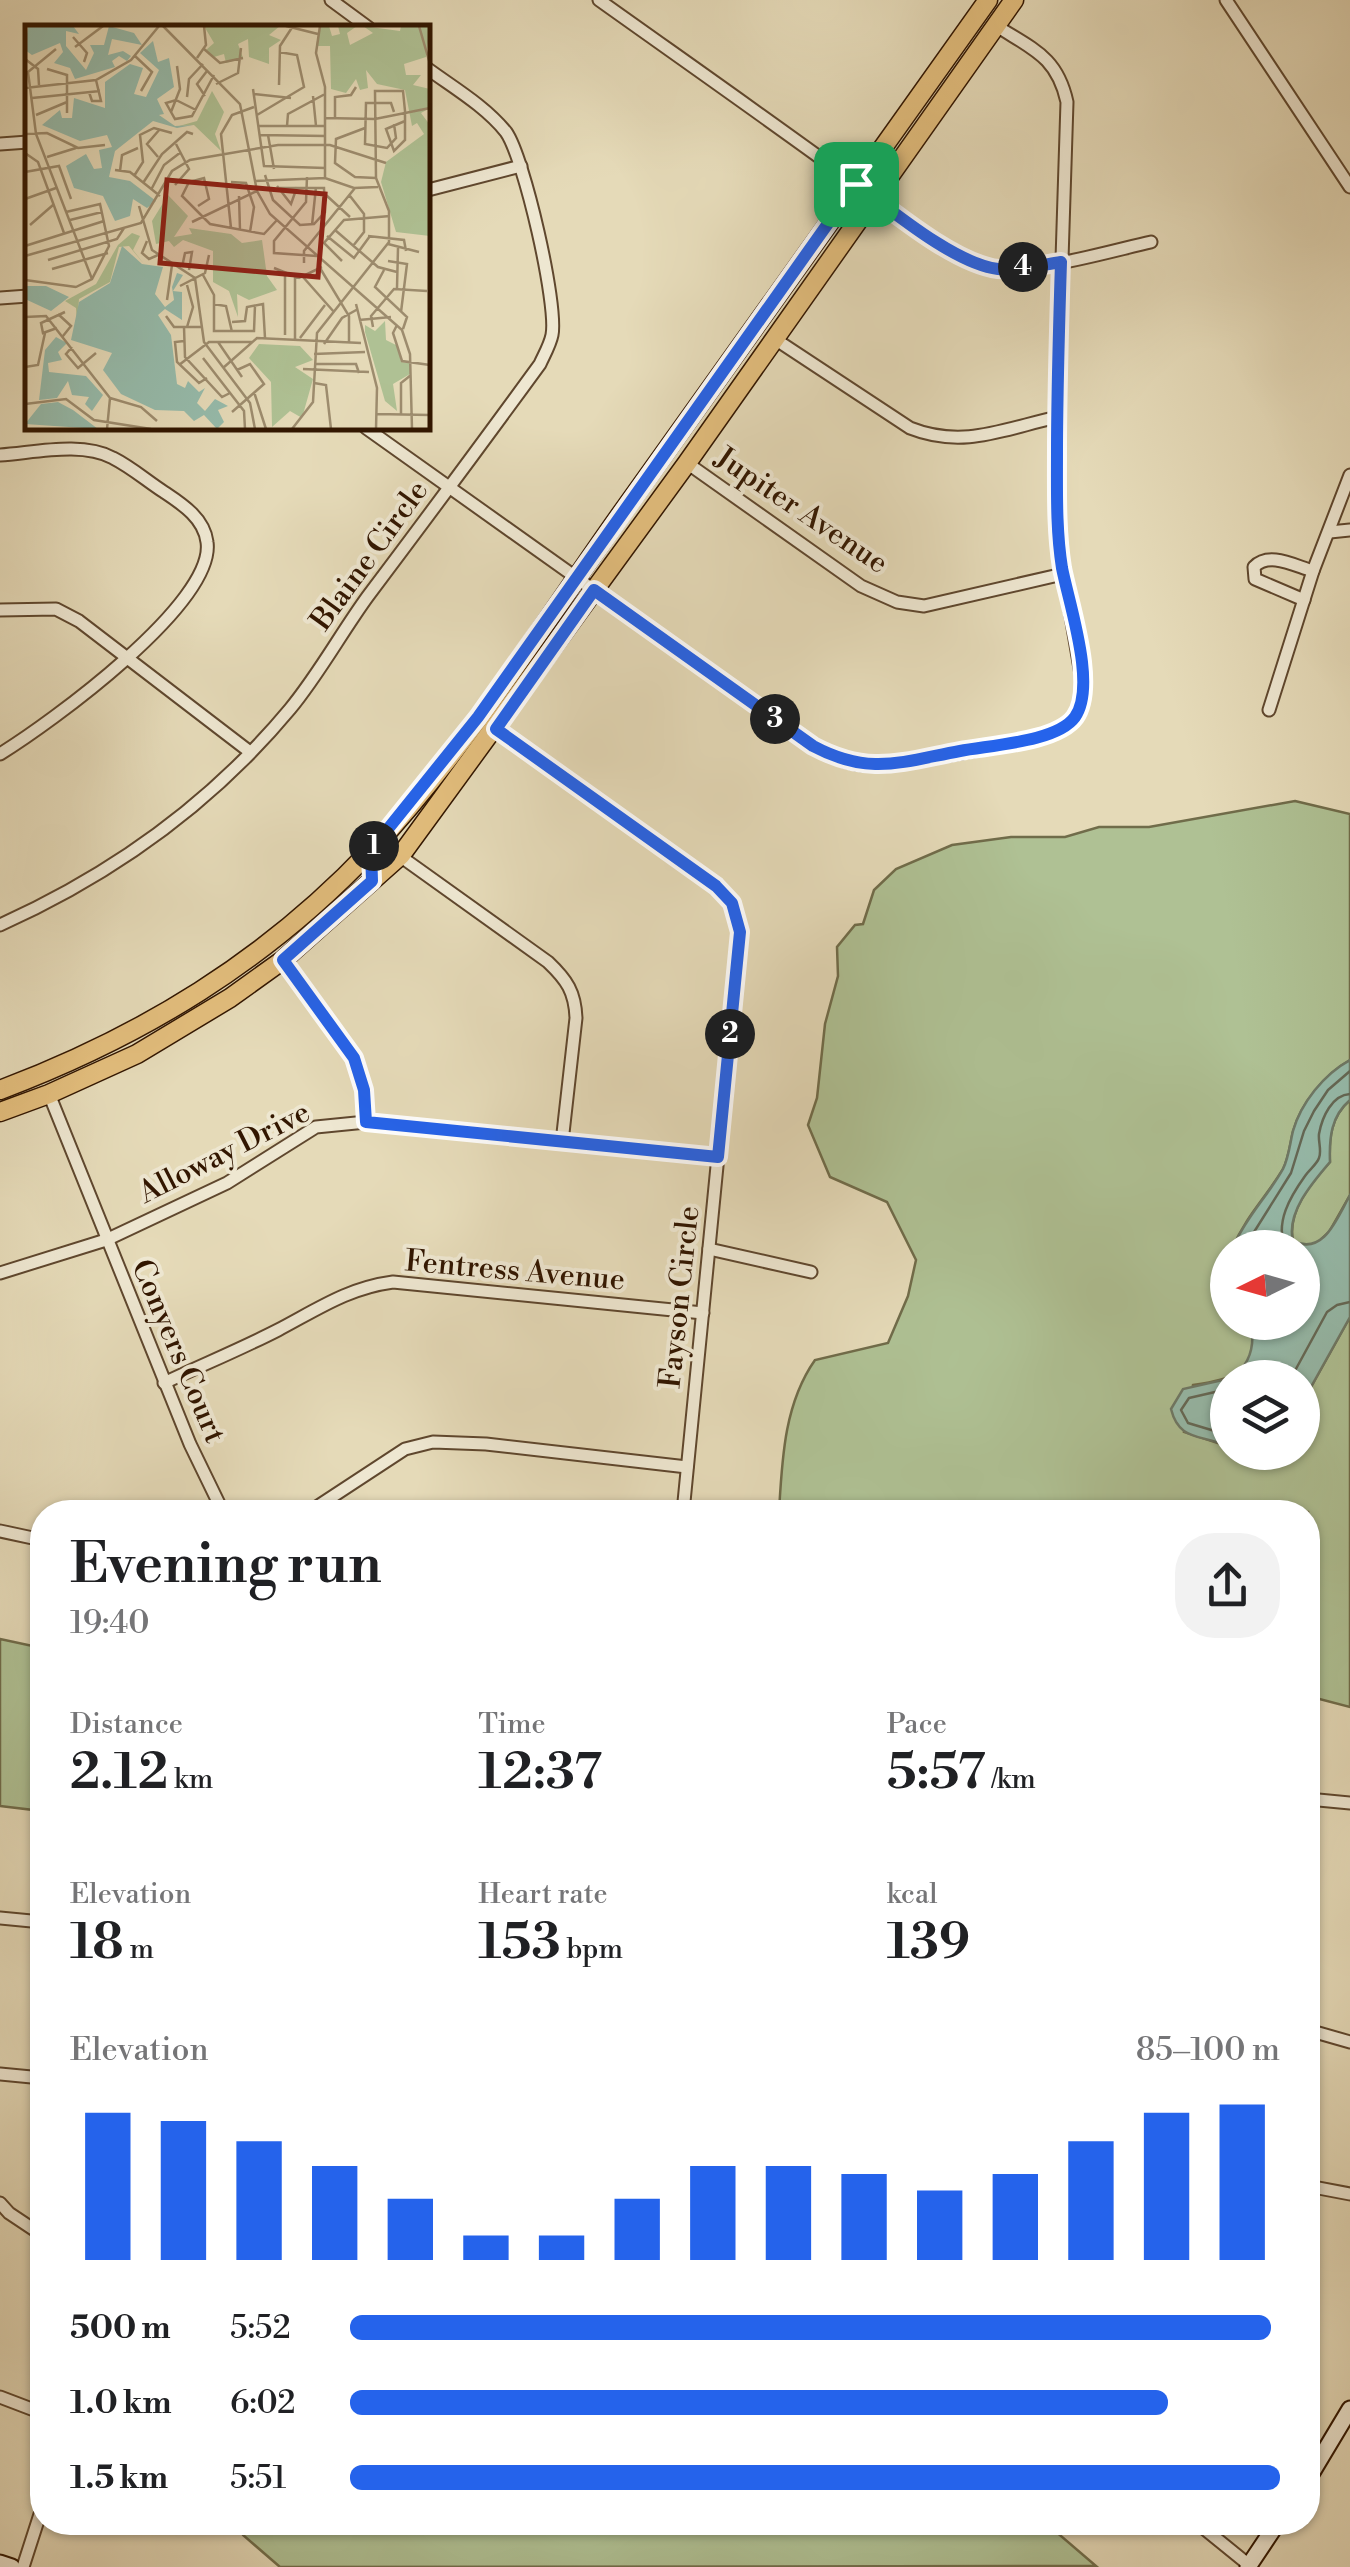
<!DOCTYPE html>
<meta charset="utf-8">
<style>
:root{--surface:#fff;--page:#f2f2f2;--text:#202124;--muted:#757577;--accent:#2563eb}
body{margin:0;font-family:"Libre Bodoni",serif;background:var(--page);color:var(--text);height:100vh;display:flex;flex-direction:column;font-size:38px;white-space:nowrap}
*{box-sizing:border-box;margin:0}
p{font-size:32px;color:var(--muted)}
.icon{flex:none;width:55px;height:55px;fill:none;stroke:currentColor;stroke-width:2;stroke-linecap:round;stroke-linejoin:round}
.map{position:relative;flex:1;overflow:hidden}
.drawer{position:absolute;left:30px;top:1500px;width:1290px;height:1035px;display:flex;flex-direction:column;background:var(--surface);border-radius:40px;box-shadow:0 2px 8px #0004}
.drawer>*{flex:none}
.needle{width:65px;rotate:265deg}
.tools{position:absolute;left:1210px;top:1230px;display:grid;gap:20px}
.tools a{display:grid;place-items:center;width:110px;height:110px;border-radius:50%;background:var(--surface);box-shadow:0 2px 8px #0004;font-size:50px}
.pin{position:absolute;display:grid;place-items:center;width:85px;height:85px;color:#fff;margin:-42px;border-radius:20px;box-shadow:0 5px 15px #0006}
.km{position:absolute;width:50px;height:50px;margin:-25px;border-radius:50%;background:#222;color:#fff;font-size:28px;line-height:50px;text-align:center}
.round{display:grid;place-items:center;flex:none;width:105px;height:105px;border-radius:40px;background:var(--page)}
.head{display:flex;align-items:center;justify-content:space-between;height:170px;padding:0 40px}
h1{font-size:55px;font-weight:600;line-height:75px}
.metrics{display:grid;grid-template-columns:repeat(3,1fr);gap:15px;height:170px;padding:10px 40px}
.metrics div{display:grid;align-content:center}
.metrics b{font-size:50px;font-weight:600}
.metrics small{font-size:28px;font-weight:400}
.metrics p{font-size:28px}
.chart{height:280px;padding:20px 40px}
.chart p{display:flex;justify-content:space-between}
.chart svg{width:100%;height:180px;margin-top:10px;stroke:var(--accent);stroke-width:6}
ul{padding:0 40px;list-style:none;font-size:32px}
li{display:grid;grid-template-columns:160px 120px 1fr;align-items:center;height:75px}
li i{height:25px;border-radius:12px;background:var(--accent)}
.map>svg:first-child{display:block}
</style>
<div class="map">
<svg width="1350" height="2567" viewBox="0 0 1350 2567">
<rect width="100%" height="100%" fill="#e5dab8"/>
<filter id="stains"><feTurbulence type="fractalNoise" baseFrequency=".002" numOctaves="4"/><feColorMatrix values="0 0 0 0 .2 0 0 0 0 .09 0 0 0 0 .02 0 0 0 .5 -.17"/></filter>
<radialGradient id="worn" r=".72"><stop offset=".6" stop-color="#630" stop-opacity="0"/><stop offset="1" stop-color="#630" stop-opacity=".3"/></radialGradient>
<g fill="#afc194" stroke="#706c4a" stroke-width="2.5">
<path d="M1295,801l55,13v246c-25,14 -49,43 -57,71 -3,12 -4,26 -10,38 -16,27 -37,47 -50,78l-5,1v74l23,1c10,49 -18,56 -58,62l-9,47 43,14 1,6c14,1 27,15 42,11 14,-4 14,-10 32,-11l1,-42 8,-23 39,-70v390l-42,-11v-184h-529c3,-52 5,-108 36,-152l73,-17 20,-47 8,-36 -29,-58 -57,-25 -22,-52 9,-27 8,-74 13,-48 -1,-29 18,-22 8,-1 11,-34 22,-21 56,-24 59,-8h54l34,-10h50z"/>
<path d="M1350,1100v95l-21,37 -13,12 -11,3 -12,-6c-6,-29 18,-58 37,-79 -1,-24 1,-46 20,-62z"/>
<path d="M0,1639l42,9v163l-42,-5z"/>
<path d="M238,2523h800l16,7 42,36 -816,1 -37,-32z"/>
</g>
<g fill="#96bbab" stroke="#6e7967" stroke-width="2.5">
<path d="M1350,1060v40c-19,16 -21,38 -20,62 -18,21 -44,51 -37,79 31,15 44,-23 57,-46v122l-39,70 -8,23 -1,-32 -70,-1c19,-13 23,-32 19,-54l51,-1v-74l-69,-1c13,-30 35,-51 50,-78 6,-12 7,-26 10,-38 8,-28 31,-57 57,-71z"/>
<path d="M1227,1379v67c-27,-12 -48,-5 -56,-37l12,-20z"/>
</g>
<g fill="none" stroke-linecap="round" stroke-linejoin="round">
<g stroke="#646856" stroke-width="2.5">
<path d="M1244,1248l47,-75 13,-42 10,-20 14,-21 22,-19"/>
<path d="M1285,1248c-10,-26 5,-51 20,-72 4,-6 12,-12 14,-18 3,-7 -1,-17 0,-24 3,-17 13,-39 31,-40"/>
<path d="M1291,1378l36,-66 10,-7 13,-3"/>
<path d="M1228,1389l-39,9 -8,12 7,13 40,12"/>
</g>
<g stroke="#5f472e" stroke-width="15">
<g id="street">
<path d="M331,0l38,28"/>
<path d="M599,0c87,62 174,123 260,186 32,24 84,68 120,80 39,13 131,-15 172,-24"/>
<path d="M1226,0l124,187"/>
<path d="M0,144l28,-2"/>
<path d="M428,190l93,-24"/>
<path d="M0,298l28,-2"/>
<path d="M775,339l135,89c53,21 94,1 147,-11"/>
<path d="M366,428l447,318c16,9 31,17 50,19 22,3 177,-24 198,-35 14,-7 20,-23 23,-38l-26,-152 -1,-123 10,-315c-10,-46 -35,-53 -72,-77"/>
<path d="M0,455c33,-2 82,-14 113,3 18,9 34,23 51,34 18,12 40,26 43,50 9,61 -158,182 -207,212"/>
<path d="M687,463l174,123 36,16 27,4 139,-32"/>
<path d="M1330,532l20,-2"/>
<path d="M1304,600l-49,-21 -1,-12c15,-16 41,-1 59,4"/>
<path d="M0,610l56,-1 23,12 171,131"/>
<path d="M1269,710l44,-139 37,-96"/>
<path d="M496,729l219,157 17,17 8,29 -57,580"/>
<path d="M400,856l148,106c19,18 27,30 28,56l-14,124"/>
<path d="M0,925c111,-50 211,-121 290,-216 29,-35 51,-76 78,-113 58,-77 115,-154 172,-232 4,-9 10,-19 12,-29 6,-30 -28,-178 -46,-203 -21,-26 -52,-44 -78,-63"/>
<path d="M283,960l71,99 10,31 2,32"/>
<path d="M49,1094l141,350 33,68"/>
<path d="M709,1249l102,23"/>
<path d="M0,1273l106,-33 121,-57 89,-56 50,-5 351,35"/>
<path d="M164,1383c38,-18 77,-34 114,-53 40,-21 70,-42 115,-48l310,31"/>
<path d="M309,1512l96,-63 28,-7 53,2 201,23"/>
<path d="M0,1531l42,9"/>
<path d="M1308,1799l42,4"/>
<path d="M0,1918l42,4"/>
<path d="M1308,2030l42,12"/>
<path d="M0,2074l42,4"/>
<path d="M1308,2186l42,8"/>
<path d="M0,2203l9,10 33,22"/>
<path d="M0,2397l42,16"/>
<path d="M1196,2522l53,43"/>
<path d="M23,2567l19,-59"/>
</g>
</g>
<g stroke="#321600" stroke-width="19">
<g id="secondary">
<path d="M1308,2479l42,-70"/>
<path d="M0,2563l12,4"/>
<path d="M1248,2567l30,-45"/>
</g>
</g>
<g stroke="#321600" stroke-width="21">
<g id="primary">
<path d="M0,1090c143,-54 266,-129 371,-240 98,-104 174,-230 257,-346 121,-167 240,-336 360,-504"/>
<path d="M0,1112l49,-18 88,-40 93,-56 53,-38 118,-105 286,-392 327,-463"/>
</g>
</g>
<use href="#street" stroke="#eee7d1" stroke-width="11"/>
<use href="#secondary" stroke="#eee7d1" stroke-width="15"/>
<use href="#primary" stroke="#e2bd7c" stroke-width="18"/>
</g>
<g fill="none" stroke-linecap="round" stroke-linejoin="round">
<g stroke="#fff" stroke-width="20">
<path id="route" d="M856,184c35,26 99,80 142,85 20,2 43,-4 63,-7 -2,64 -4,127 -4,191 0,39 -1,77 5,115 7,36 35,118 13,149 -18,25 -84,28 -115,34 -59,11 -91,25 -147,-5l-219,-156 -98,139 220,157 16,17 8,29 -22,225 -352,-35 -2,-32 -10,-32 -71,-98 89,-79 -1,-31 107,-133z"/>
</g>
<use href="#route" stroke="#2563eb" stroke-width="12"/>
</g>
<g text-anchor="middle" stroke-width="8" stroke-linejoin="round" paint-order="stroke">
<g font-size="30" fill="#321600" stroke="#eee7d1">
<text transform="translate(802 510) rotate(34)" y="10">Jupiter Avenue</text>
<text transform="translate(369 555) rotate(-54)" y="10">Blaine Circle</text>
<text transform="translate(224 1152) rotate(-27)" y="10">Alloway Drive</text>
<text transform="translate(515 1270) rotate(5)" y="10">Fentress Avenue</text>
<text transform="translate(679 1297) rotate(-84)" y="10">Fayson Circle</text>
<text transform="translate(179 1351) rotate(67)" y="10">Conyers Court</text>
</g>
</g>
<g transform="translate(25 25)">
<rect width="405" height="405" fill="#e5dab8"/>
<path d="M179,1h76l-11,9 12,5 -12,8v16l-20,-7 -1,-18 -10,5 5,14 -17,5 -2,-9 -10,3 -8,-7 8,-7zM295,1h9l3,10 8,-2 -2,-8h19l-10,7 3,12 23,-12 -10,-7 37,5 1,-5h29l-4,31 -22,7 2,11h15l-8,10 17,4v19l-9,5 9,12v111l-34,-4 -15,-50 5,-20 38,-28 -7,-11 -5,3 -7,-36 -28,-6 -11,-14 2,18 -8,2 -4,-11 -10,14 -15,-4 -1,-43h-14zM187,66l12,21 -9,22 6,17 -27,-26 -15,1 18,-5zM143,170l20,21 -14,21 18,-3 -3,-6 42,6 11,9 20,-3 5,36 10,14 -28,10 -12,-6 1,23 -9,-26 -16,-9v-31l-30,-11 -9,7 -5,-6 -13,3 -4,-23zM107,208l8,3 -7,14 11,14 -15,-18 -10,1 -9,35 -31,17 -2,24 -1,-15 -11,-7 31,-17 22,-39zM360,296l1,19 12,6 3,16 9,1v11l-17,10 4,27 -12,-10 -20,-69v-7l10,6zM234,319l41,2 13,14 -18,7 18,12 -11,39 -12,-7 -18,16 -1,-45 -22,-24z" fill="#afc194"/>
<path d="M3,1h45l6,8 -13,-3v15l20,24 8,-17 -4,-8h14l5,-19 25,7 8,12 -30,-6 -4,16 15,-4 8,5 -4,5 -8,-5 -7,5 3,6 -40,12 -5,-11 -16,-5 9,-11 -3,-9 -28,12 -7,-5zM128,16l5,21 11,-4 5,29 -17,12 7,15 -5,1 16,11 18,-1 -16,3 -24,-7 -38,30 -6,26 21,4 26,20 -9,7 -14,-9 -3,17 -15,5 -12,-25 -29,-8 -8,-22 20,-12 8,15 8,-1 -3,-18 13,-3 -5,-12 -27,6 -38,-16 18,-15 2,8h10l2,-20 31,10v-26l25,-18 13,4 -9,26 12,3 13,-27 -19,-17zM97,221l20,18 21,3 -8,27 10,13 9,-7 -2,-13 5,-14 6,2 -10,16 9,1v28l-17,-11 -7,6 13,20 6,49 8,4 3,-7 11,11 6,-4 -8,15 8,8 10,-12 13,7 -10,4 6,12 -7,7 -13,-14 -10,6 -10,-10 -29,-1 -34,-16 -18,-24 9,-17 -41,-13 8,-38 31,-19zM0,261h21l23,11 -18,14 -26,-12zM31,312l11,6 -9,9 4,8 -14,3 1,9 37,4 17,19 -11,16 -7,-7 4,-7 -17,-2 -4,-14 -11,17 -18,2 6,-50zM33,377l15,8 25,19 -73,-5 16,-20z" fill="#96bbab"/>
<path fill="none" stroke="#9d8c6e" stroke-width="2.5" d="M138,1l77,78 17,87 13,23 132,116 8,24 2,75M261,1l32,8M295,1l-4,27 9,34v91M394,1l11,38M48,12l14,16 -3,9M50,22l28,-21M31,24l-28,23 8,62 56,145M179,24l16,14 23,-5M110,31l17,16 -11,19M172,33l9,-13 -2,-19M0,34l13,10 1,16M22,44l20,6v38M191,59l22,-11 3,-25M254,60l1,-39 13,-20M0,63l71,-8 35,-20 28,-34M228,64l11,77 61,2M64,67l3,9h9l-5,-21M228,69l38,4M180,71l-8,-12 10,-13M288,71l3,30M162,72l2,-18 14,-15M7,73l68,-7M146,87l4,7 17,-3 22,-41M146,87l9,-23 -3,-23M146,87l-5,-9 10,-3 20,10M11,90l31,-13M232,90l47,-28 -7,-32 -18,-3M300,93l50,1 55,-11M310,93v-21l16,-2 5,-8M369,99l2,14 -9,10 -22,-4 1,-41h25l3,9M234,101h66M262,101l1,-12 37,-20M340,103l-29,11 -1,24 20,14 21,1M0,109l22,-1 31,15 27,-3M234,110l67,1M243,110l6,34M0,128l13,9 26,71M22,132l29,-9M133,132l-11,-13 13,-15M90,145l15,2 30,24M95,146l2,-16 16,-7M0,147l34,-6 12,33M240,150l8,25 27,25 14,-1 11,-12 -1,-24h-46M109,151l9,-14 -3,-27 14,-7 18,5M282,152l-1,25 -32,39v12l43,3M230,156l70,-3 29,10 24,-1M206,157l15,1 8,24 -4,25M118,158l19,-29 25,-22 6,2M150,160l14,-16 -13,-25M252,161l14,18 6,-17M126,165l13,-25 17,-13M301,170l24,22M214,171l1,34M325,171l14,18v18l-11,14M0,174l31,-11M114,181l13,44 43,28 9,64 46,61 5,26M173,181l11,-7 -5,-21 -15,4 -7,14 28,28 54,10 13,-14M41,187l34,-8 9,42 -17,33 -16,8M45,195l32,-8M167,197l65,-31M5,200l23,-20M287,200l4,-38M206,203l-10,-94 11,-19 22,-8M310,205l43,37 19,5M302,211l27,22 16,-22M343,211l36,4 2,11M122,216l-5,12 7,6 9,-4M363,219l31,8M0,221l79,-25M0,231l116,-33 31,-52 18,-11 88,-15h52l56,18M23,235l69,-21 7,-11M317,236l-18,-18 20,-23 46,-4M363,236l19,3 -6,48M279,238v-12l51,-63M157,242l3,-14 7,-1 -3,18M249,243l25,10 23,-11M295,243l29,48v28M27,244l56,-16M359,245l-9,17 32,30 -4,12M260,248v62M178,250l11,20v36h40l1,-26M278,252l31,35M0,255l51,7M155,261l25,-13 4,-18M372,263l1,-40M142,275l5,-35M188,279l13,2 6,26M331,279l21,84 -1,41M33,289l13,12 -8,10M141,291l8,11h29M0,292l21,-1 64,82M334,295l32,-3M207,297l13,-1 2,-14 16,-3 2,34M372,300l-4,8 9,28 28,4M159,302l1,30 37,40 8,-4M162,302l6,-20 -6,-22M348,302l-2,-11 23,-27 33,2M32,303l-14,5 -2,-10 24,-11M275,313l25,-33M159,316l-9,1 2,20 22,21 8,-5M270,316v-64M193,317l24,35M299,319l18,-26 16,-9M47,322l-6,7 12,14 18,-15M289,329l51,-2M178,333l41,53 1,18M289,339h42l3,9M154,340l30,-23h44M0,342l13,-2 7,-32M198,343l34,-30 104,5M278,344l66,3M289,358l12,2 5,44M229,367l12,37M85,373l31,9 16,14M0,379l41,-5 28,21 57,9M207,387l32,-28 -14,-20 -13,6M351,389l54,1M376,389v-31l10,-8M82,404l3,-31M267,404l21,-27 4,-69 72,-91v-31l-13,-33 -1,-87h28l2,20v29l-11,11 -8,-22 19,-8"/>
<path fill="#8f2418" fill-opacity="0.15" stroke="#8f2418" stroke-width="5" d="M142,155l158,14 -7,83 -158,-14z"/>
<rect width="405" height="405" fill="none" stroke="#321600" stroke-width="5"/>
</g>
<rect width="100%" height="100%" filter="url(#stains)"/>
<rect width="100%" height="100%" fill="url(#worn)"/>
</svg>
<div class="tools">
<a><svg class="needle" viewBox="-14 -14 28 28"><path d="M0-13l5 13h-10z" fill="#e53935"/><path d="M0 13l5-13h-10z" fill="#757577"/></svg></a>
<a><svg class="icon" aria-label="layers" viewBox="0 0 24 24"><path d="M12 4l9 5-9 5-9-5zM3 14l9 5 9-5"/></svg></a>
</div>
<div class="pin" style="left:856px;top:184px;background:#1e9e55"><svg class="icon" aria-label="arrive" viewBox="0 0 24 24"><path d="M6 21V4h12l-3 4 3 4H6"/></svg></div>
<b class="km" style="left:374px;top:846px">1</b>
<b class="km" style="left:730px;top:1034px">2</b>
<b class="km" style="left:775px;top:719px">3</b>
<b class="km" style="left:1023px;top:267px">4</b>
<section class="drawer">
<div class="head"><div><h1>Evening run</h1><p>19:40</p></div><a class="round"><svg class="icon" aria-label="share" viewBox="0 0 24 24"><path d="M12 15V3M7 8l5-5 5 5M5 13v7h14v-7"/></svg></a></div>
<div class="metrics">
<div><p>Distance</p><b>2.12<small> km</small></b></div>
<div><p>Time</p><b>12:37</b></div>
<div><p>Pace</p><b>5:57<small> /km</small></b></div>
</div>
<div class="metrics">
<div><p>Elevation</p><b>18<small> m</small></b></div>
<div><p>Heart rate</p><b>153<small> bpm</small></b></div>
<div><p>kcal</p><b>139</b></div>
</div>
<div class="chart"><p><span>Elevation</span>85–100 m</p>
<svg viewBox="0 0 160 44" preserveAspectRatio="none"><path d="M5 44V8M15 44V10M25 44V15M35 44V21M45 44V29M55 44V38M65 44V38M75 44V29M85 44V21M95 44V21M105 44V23M115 44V27M125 44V23M135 44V15M145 44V8M155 44V6"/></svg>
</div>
<ul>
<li><b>500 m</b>5:52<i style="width:99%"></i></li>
<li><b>1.0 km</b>6:02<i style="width:88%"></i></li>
<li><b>1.5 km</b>5:51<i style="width:100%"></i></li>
</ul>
</section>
</div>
